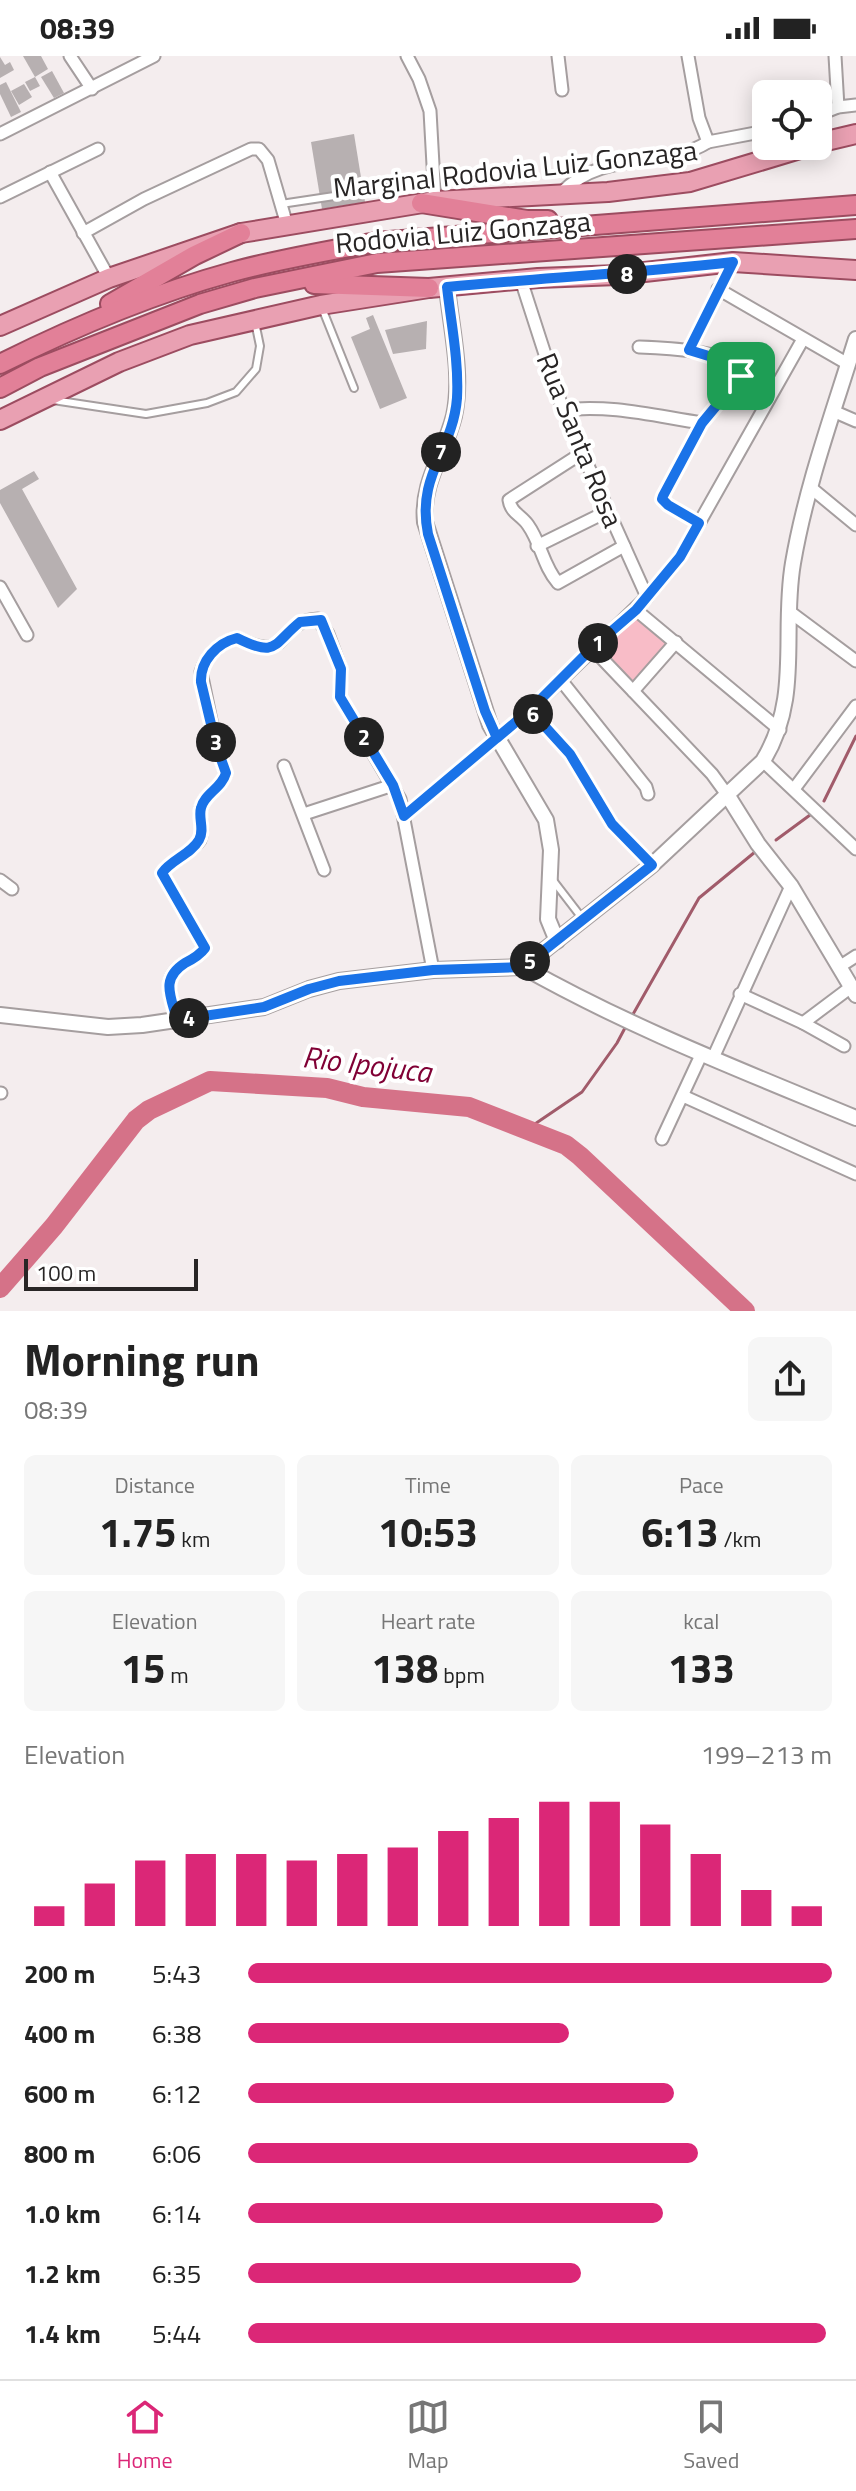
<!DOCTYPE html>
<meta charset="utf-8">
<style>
:root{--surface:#fff;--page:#f6f6f6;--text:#222;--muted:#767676;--line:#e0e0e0;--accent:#db2777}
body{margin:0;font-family:"Titillium Web",sans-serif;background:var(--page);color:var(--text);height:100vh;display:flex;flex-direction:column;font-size:30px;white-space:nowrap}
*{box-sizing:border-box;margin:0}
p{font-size:26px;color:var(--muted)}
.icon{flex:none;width:44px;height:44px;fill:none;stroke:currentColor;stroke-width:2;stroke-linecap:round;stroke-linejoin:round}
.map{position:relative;height:1255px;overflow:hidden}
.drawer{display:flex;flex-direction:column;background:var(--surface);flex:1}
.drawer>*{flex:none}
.buttons{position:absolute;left:752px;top:24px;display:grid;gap:16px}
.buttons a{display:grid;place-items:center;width:80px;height:80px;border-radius:12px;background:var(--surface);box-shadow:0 4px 20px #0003;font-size:40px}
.scale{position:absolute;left:24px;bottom:20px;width:174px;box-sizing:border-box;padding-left:8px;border:4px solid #282525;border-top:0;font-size:22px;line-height:28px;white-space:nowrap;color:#282525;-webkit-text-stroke:6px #fff;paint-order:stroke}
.pin{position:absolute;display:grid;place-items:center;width:68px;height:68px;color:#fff;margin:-34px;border-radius:16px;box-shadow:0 4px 12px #0006}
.km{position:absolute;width:40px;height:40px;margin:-20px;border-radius:50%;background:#222;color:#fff;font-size:22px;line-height:40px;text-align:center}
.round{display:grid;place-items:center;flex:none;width:84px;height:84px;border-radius:12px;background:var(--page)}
.summary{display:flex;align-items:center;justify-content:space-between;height:136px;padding:0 24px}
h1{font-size:44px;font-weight:700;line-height:60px}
.stats{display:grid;grid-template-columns:repeat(3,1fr);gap:12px;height:136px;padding:8px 24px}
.stats div{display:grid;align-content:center;border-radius:12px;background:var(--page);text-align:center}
.stats b{font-size:40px;font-weight:700}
.stats small{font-size:22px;font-weight:400}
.stats p{font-size:22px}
.chart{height:224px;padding:16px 24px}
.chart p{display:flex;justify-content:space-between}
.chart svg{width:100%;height:144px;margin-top:8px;stroke:var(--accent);stroke-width:6}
ul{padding:0 24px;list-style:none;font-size:26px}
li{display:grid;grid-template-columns:128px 96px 1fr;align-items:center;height:60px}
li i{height:20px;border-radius:10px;background:var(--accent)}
.status{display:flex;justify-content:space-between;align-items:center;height:56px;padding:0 40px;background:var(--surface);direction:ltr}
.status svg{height:22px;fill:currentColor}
.tabs{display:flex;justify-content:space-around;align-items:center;height:112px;border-top:2px solid var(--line);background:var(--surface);font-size:22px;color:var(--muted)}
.tabs a{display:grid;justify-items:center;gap:4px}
.tabs .on{color:var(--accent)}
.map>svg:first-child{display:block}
</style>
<div class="status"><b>08:39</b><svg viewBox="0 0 49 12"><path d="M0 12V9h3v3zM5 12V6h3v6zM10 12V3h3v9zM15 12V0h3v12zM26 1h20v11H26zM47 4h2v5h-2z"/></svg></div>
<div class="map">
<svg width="856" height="1255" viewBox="0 0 856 1255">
<rect width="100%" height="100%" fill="#f4edee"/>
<path fill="#f8bcc7" d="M635,557l35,29 -38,45 -36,-38z"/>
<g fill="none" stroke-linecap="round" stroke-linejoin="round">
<g stroke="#a15b6a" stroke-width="3">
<path d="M824,745l32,-65"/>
<path d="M776,784l34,-25"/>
<path d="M632,960l67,-118 56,-46"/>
<path d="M526,1074l56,-38 35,-49 9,-17"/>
</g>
<path stroke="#d57288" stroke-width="20" d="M0,1232l54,-62 82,-106 13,-10 61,-29 117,7 36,9 106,10 97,38 14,11 165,155"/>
</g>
<g fill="#b7b0b1">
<path d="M23,0h18l7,13 -13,8z"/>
<path d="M0,1l5,8 5,-3 4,8 -14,8z"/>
<path d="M52,15l12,22 -10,5 -13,-21z"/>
<path d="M35,21l5,9 -10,5 -5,-9z"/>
<path d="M6,26l15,30 -10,5 -11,-23v-9z"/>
<path d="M24,28l8,13 -13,8 -8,-14z"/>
<path d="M354,78l11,68 -43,7 -11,-67z"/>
<path d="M373,259l34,83 -27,11 -29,-72 19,-8 -4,-11z"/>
<path d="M427,265l-1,28 -33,5 -8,-24z"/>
<path d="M34,415l5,8 -17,10 55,100 -19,19 -58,-105v-13z"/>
</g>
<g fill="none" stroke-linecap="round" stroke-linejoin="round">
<g stroke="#a59e9f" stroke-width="10">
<g id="service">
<path d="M281,148l153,-23"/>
<path d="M322,252l32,80"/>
<path d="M53,344l93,14 61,-11 29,-11 20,-23 4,-23 -5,-24"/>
<path d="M699,467l-37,-24 1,-3 39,-73 36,-43 4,-10"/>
<path d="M552,823l30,39"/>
</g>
</g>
<g stroke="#a59e9f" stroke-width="15">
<g id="minor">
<path d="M70,0l22,33"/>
<path d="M407,0l12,23 11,32 5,90"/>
<path d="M558,0l4,34"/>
<path d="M688,0l11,62 9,24 58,-11"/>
<path d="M835,0l3,51"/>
<path d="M818,59l20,-8 18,-2"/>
<path d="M0,78l154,-78"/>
<path d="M50,116l59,106"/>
<path d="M561,137c44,-45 101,-22 147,-51"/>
<path d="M0,141l98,-48"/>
<path d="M83,177l61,-34 107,-50h8l9,11 19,65"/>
<path d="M521,224l42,130 84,187"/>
<path d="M718,233l130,75"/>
<path d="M639,291c27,1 85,3 103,23"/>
<path d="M689,294l44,-88"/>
<path d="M563,354c47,-6 92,6 139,13"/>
<path d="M833,355l23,10"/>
<path d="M582,397l-73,47c2,13 12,15 19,25 13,18 15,41 30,58l66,-37"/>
<path d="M810,431l46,38"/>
<path d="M537,490l71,-35"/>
<path d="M0,531l27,48"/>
<path d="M636,554l144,120"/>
<path d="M790,556l66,49"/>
<path d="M592,592l120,126 16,22"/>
<path d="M560,623l86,108 2,7"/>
<path d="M633,635l43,-49"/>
<path d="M530,654l40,44 42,70 40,41"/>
<path d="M763,705l93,88"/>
<path d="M284,710l40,104"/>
<path d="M794,733l62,-83"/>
<path d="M304,758l89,-29"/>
<path d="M404,760l126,-106 117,-113 33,-40 123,-218"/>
<path d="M0,824l12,9"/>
<path d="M839,911l17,-11"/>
<path d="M740,938l63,29 41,23"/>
<path d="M177,964c-6,-24 -17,-42 8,-57 8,-4 15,-8 20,-15l-43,-75c9,-13 29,-19 38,-33 5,-11 -2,-22 1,-32 3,-14 21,-20 25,-35l-10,-28 -15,-73c5,-16 19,-30 36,-34 56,28 37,-17 81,-19l10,15 13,35 -1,28 60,102 33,171"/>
<path d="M803,967l48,-36"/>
<path d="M713,1002l78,-172"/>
<path d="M0,1037h1"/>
<path d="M683,1040l173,78"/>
<path d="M662,1083l40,-86"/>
</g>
</g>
<g stroke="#a59e9f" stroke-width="18">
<g id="tertiary">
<path d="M447,231c4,41 16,88 7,129 -9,37 -33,66 -29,106l65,203 56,95 5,30 -3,69 9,22"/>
<path d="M728,740l30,48 33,42 65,109"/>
<path d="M523,911l129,-102 111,-104c39,-64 18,-128 30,-198 13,-76 40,-150 63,-224"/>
<path d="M523,911c106,60 220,104 333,151"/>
<path d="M0,959l108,12 34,-2 122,-18 45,-18 30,-8 94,-11 90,-3"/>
</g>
</g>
<g stroke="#9c4c60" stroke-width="22">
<g id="primary">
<path d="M818,87l38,-9"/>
<path d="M0,270l109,-48 132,-45 194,-32 173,-9 82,-10 120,-36"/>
<path d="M0,364l119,-58 71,-27 131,-30 108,-17 109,-10 80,-3 115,-13 123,8"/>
</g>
</g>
<g stroke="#9c4c60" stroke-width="22">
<g id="trunk">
<path d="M421,147l106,17h21"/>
<path d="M314,228l115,4"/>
<path d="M110,248l85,-49 46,-22"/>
<path d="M0,308c74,-37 152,-70 232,-92 47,-13 96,-21 144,-30l480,-37"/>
<path d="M0,332l40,-21 160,-63 55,-16 122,-25 479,-34"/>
</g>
</g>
<use href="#service" stroke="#fff" stroke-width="6"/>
<use href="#minor" stroke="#fff" stroke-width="11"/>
<use href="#tertiary" stroke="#fff" stroke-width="14"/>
<use href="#primary" stroke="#e9a0b2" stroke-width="18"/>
<use href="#trunk" stroke="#e28098" stroke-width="18"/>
</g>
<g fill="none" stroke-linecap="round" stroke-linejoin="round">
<g stroke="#fff" stroke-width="16">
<path id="route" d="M741,320l-39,47 -39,73 -1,3 6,6 31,18 -19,34 -44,53 -44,38 -62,62 -126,106 -11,-31 -53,-88 1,-28 -20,-49 -21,2c-28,23 -23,36 -63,16 -20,5 -37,23 -36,44l15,63 10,28c-4,15 -22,21 -25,35 -3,10 4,22 -2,32 -8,14 -28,20 -37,33l43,75c-5,7 -12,11 -20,15 -25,16 -14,33 -8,57l87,-13 45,-18 30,-8 94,-11 90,-3 129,-102 -40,-41 -42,-70 -40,-44 -33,28 -12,-27 -57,-177c-12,-59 25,-83 29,-136 2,-37 -6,-75 -10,-111 96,-9 191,-14 286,-25l-44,88 46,14 7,6 -1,6"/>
</g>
<use href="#route" stroke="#1a73e8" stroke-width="10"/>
</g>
<g text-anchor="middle" stroke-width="8" stroke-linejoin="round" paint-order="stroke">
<g font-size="28" fill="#282525" stroke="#fff">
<text transform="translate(515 113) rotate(-6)" y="10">Marginal Rodovia Luiz Gonzaga</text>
<text transform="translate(463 176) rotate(-5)" y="10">Rodovia Luiz Gonzaga</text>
<text transform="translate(580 384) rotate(68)" y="10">Rua Santa Rosa</text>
</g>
<g font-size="30" font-style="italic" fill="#800035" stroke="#fff">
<text transform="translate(367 1009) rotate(7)" y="10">Rio Ipojuca</text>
</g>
</g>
</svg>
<div class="buttons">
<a><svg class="icon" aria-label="locate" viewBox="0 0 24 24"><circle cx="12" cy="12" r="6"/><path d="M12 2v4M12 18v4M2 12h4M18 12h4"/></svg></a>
</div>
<div class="scale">100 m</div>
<div class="pin" style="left:741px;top:320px;background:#1e9e55"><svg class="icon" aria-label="arrive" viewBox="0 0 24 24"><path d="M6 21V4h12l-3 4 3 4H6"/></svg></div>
<b class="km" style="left:598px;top:587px">1</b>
<b class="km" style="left:364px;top:681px">2</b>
<b class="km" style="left:216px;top:686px">3</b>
<b class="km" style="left:189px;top:962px">4</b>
<b class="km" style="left:530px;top:905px">5</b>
<b class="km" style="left:533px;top:658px">6</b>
<b class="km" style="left:441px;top:396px">7</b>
<b class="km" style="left:627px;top:218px">8</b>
</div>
<section class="drawer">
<div class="summary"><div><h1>Morning run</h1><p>08:39</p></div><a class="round"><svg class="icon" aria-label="share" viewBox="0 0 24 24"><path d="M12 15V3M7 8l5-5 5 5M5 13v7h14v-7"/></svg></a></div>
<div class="stats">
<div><p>Distance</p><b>1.75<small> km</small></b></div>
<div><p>Time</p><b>10:53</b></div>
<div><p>Pace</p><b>6:13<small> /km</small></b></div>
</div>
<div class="stats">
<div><p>Elevation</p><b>15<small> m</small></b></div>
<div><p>Heart rate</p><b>138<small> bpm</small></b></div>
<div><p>kcal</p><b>133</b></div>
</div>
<div class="chart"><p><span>Elevation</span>199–213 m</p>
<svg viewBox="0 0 160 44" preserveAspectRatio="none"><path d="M5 44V38M15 44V31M25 44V24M35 44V22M45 44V22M55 44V24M65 44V22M75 44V20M85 44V15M95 44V11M105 44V6M115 44V6M125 44V13M135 44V22M145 44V33M155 44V38"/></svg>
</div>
<ul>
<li><b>200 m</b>5:43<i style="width:100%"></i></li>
<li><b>400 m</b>6:38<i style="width:55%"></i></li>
<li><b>600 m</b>6:12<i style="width:73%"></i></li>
<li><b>800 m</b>6:06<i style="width:77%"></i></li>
<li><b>1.0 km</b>6:14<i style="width:71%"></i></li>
<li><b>1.2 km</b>6:35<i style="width:57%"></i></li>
<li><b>1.4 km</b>5:44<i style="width:99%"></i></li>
</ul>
</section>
<nav class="tabs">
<a class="on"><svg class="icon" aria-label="home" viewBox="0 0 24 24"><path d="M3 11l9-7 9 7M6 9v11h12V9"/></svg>Home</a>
<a><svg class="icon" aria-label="map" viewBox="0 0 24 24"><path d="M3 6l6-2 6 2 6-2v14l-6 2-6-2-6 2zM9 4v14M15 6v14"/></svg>Map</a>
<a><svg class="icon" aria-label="saved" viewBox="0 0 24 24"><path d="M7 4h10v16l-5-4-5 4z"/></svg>Saved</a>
</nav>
